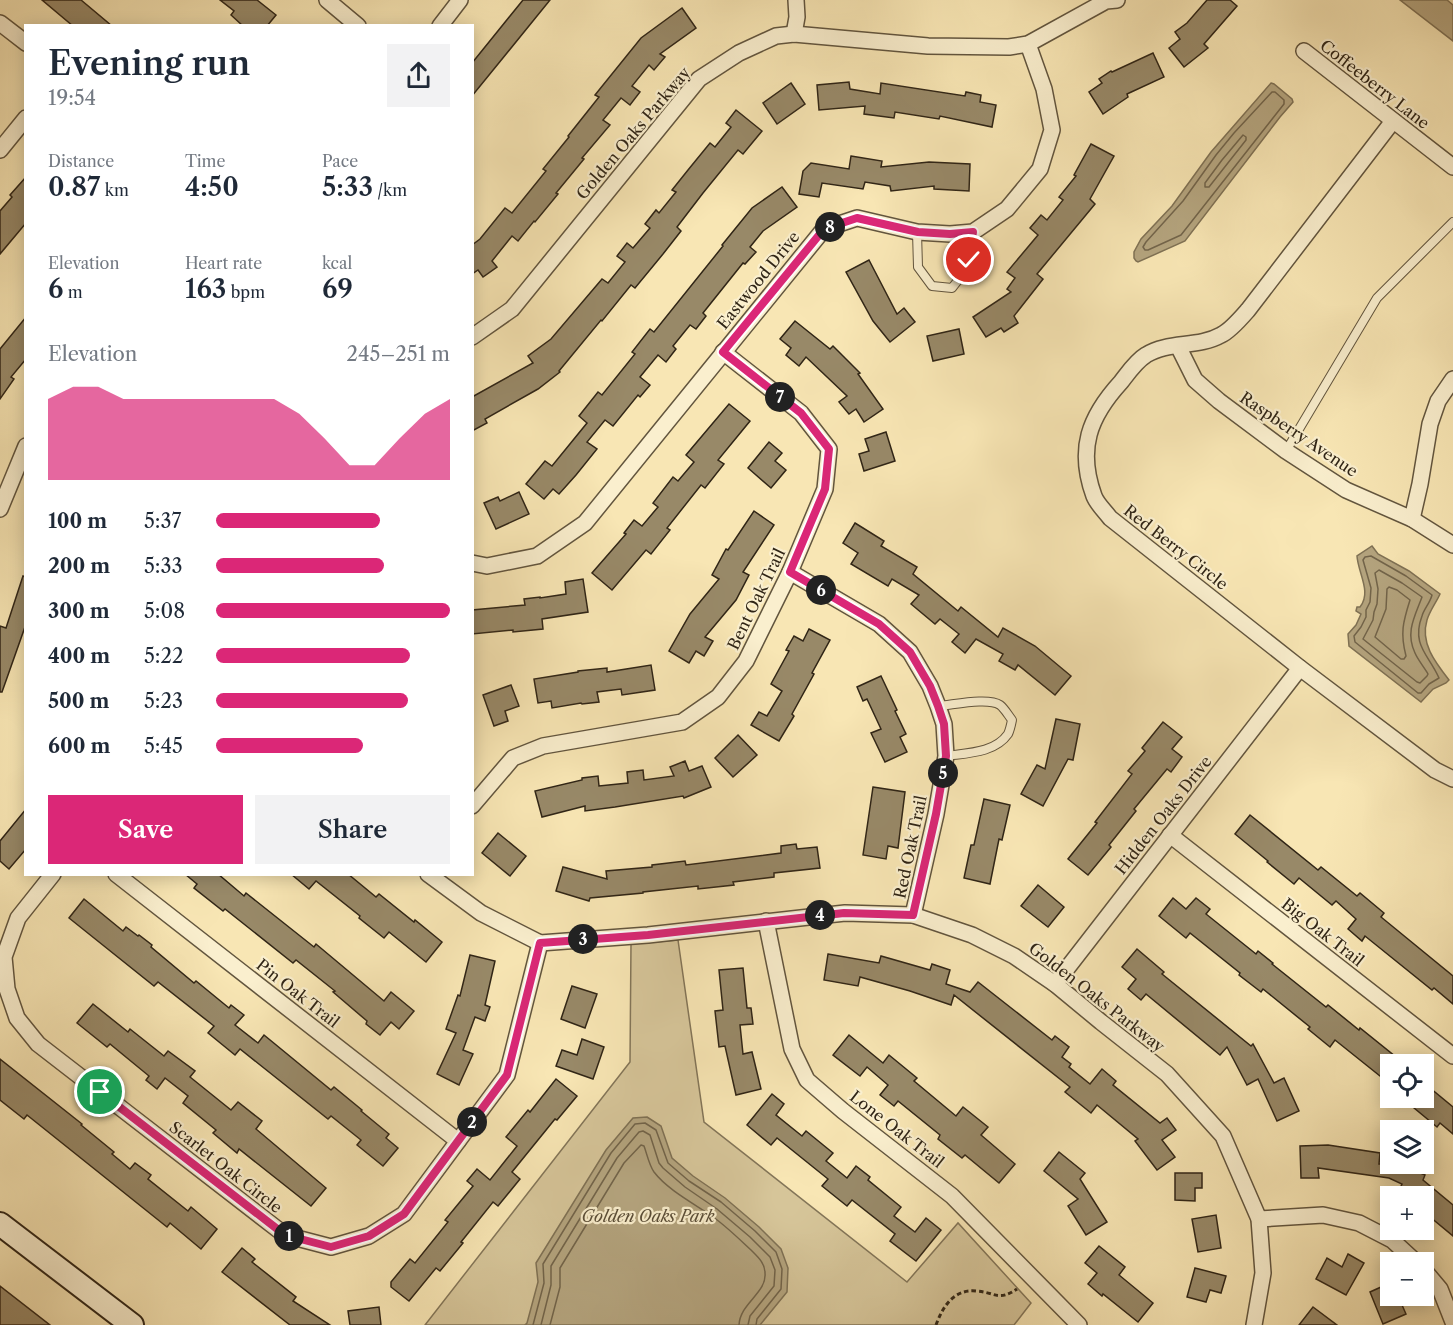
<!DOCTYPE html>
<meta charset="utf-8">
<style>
:root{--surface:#fff;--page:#f2f2f3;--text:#1f2937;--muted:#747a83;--accent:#db2777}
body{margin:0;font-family:"Libre Caslon Text",serif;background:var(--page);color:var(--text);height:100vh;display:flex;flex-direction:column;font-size:22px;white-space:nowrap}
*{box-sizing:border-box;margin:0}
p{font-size:20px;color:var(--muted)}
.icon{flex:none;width:33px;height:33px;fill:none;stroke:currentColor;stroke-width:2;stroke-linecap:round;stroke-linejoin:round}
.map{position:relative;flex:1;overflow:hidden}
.details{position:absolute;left:24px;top:24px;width:450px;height:852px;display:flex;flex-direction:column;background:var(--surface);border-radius:0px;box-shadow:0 3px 15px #0003}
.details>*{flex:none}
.controls{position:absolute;left:1380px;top:1054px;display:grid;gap:12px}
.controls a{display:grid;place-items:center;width:54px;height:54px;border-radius:0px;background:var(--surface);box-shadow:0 3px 15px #0003;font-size:30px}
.pin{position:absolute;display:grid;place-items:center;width:51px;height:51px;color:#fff;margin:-26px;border:3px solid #fff;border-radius:50%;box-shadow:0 2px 6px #0007}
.km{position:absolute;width:30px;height:30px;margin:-15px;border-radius:50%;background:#222;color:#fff;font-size:16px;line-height:30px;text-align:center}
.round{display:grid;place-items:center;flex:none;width:63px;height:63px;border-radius:0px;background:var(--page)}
.summary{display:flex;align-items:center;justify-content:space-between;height:102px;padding:0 24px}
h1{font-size:33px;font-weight:600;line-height:45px}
.figures{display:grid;grid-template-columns:repeat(3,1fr);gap:9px;height:102px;padding:6px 24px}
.figures div{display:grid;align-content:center}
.figures b{font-size:26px;font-weight:600}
.figures small{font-size:16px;font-weight:400}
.figures p{font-size:16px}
.chart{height:168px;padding:12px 24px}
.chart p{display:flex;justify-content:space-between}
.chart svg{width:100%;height:108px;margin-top:6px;fill:var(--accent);opacity:.7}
.action{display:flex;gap:12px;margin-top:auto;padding:12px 24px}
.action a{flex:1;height:69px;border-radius:0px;background:var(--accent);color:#fff;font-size:24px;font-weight:600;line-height:69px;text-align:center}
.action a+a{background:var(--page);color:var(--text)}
ul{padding:0 24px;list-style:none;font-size:20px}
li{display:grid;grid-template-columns:96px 72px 1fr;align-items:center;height:45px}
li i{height:15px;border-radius:8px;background:var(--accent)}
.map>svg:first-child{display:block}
</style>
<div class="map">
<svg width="1453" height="1325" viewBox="0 0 1453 1325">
<rect width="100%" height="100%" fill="#f8e6b4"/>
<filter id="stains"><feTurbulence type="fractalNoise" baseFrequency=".00333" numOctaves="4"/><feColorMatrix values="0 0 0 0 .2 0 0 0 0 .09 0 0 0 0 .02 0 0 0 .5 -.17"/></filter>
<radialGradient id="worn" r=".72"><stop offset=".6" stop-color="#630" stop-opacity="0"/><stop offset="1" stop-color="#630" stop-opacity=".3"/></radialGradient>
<path fill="#d6c599" stroke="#837558" stroke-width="1.5" d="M678,940l26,182 203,160 51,-59 73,80 -17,22h-589l205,-263 1,-118z"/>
<g fill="#b4a47e" stroke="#7f7154" stroke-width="1.5">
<path d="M1400,0h47l6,5v36z"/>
<path d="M1271,83l3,1 18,15 1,3 -13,15 -95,124 -47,21 -2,-1 -2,-3v-6l7,-13 31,-33 39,-54z"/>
<path d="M1372,546l6,8 31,17 31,23c-4,9 -10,16 -13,26 -7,23 8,42 22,60l-3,3 -13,6 -12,13 -72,-56 -1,-12 8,-9 5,-11 -5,-3 1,-4h3c12,-15 -2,-34 -3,-51z"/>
<path d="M647,1117l14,9 11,32 21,18 32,22 34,29 22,22 7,19 -1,24 -27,33h-235l2,-2 11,-41 -2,-19 70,-113 27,-32z"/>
</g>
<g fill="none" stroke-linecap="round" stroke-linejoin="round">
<g stroke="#72644a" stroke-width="1.5">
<path d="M1272,92h3l9,8v4l-103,131 -33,15h-3l-2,-3 3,-5 37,-41 33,-46 18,-22z"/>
<path d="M1243,135l3,2v3l-37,47h-4v-4l17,-23z"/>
<path d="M1371,556l35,20 26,19c-2,8 -8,14 -10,21 -11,29 7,39 17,62l-10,6 -8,9h-3l-63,-51 -1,-6 7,-9 5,-10v-7l4,-8 1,-14 -8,-28 2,-3z"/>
<path d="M1379,570l23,13 20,14c-7,19 -17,35 -7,56 3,7 9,14 13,21l-1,2 -7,7 -3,-1 -54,-43 10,-19 1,-8 3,-8 1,-15 -3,-16z"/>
<path d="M1389,587l8,3 13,10c-7,22 -10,33 -4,56l-2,3h-3l-26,-22 11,-28 1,-20z"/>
<path d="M533,1325l11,-42 -1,-19 68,-111 24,-29 10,-1 11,7 12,33 21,18 32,21 34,29 21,21 6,17 -1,20 -24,30 -1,6"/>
<path d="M541,1325l10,-40v-19l66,-108 22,-26 4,-1 7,4 9,28 4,5 22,19 32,22 33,28 20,20 5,13 -1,16 -24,30 -2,9"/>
<path d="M550,1325l10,-38v-19l64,-105 17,-18 3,1c3,8 5,19 10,26 13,17 37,30 55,42 15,10 29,24 42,36 7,7 14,13 14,23 2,20 -25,30 -26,52"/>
</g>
</g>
<g fill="#988968" stroke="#302516" stroke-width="1.5">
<path d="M42,0h39l31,26h-39z"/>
<path d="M220,0h37l19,15 -9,11h-24l-12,-11 3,-4z"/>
<path d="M523,0h27l-78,96v-33z"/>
<path d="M1207,0h23l7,6 -33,38 4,4 -24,19 -15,-19 11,-9 -5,-7 12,-9z"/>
<path d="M682,8l14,20 -36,26 5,3 -11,13 -5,-5 -17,21 8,6 -10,13 -9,-7 -18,22 7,5 -28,33 2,1 -28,34 2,1 -23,28 -1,-1 -16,20 -6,-5 -20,25 5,6 -14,10 -5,-7 -6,4v-29l8,-6 25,-31 7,5 34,-42 -3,-2 26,-32 -1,-1 31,-39 -4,-2 46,-57z"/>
<path d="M1153,53l11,24 -37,17 1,3 -25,17 -14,-22 13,-9 -3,-4 12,-8 1,1z"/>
<path d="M849,82l1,7 30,5 1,-11 84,13 1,-4 15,3 -1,7 16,3 -4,22 -52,-11 -1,3 -44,-7 -1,6 -30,-4 1,-8 -46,4 -2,-25z"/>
<path d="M791,83l14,21 -28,20 -14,-21z"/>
<path d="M736,110l26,21 -19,23 -5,-4 -35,43 -26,34 4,4 -18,23 -28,34 -4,-3 -29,36 -1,-1 -42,51 1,1 -22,17 -53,30 2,4 -15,8v-34l61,-34 -5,-7 23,-17 51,-60 6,4 17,-21 -8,-6 10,-13 6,5 17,-20 -5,-4 11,-14 3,3 17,-21 -4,-2 16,-20 22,-27 5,4 16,-20 -5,-4z"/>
<path d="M1091,144l23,12 -24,43 5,5 -58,70 6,5 -29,37 4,7 -14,9 -3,-4 -15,9 -13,-20 38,-25 -4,-3 8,-11 -8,-6 31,-37 -8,-7 11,-13 6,5 16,-20 -4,-3 17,-21 -2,-1z"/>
<path d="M851,156l31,5 -1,6 48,-5 41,2 -1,27 -35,-2v-3l-43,5 -1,-5 -25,-4 -2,7 -41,-6 -3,14 -20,-3 4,-23 8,-8 38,6z"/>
<path d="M26,177v46l-26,31v-43l12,-14 -2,-2z"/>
<path d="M782,187l15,20 -34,24 -13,16 6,5 -11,12 -2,-1 -40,50 3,3 -10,13 -6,-4 -17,21 3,3 -10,13 -8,-7 -18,22 10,8 -10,12 -2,-2 -25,31 -8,-6 -18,22 10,7 -21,26 -17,19 -6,-5 -9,10 -18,-15 19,-23 7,5 35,-43 -8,-7 19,-24 4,3 33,-41 -3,-2 18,-23 4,3 69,-86 -1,-1 30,-37z"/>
<path d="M869,260l28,54 7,-6 11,14 -25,20 -17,-21 -27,-49z"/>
<path d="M26,317v42l-15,18 3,2 -14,20v-50z"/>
<path d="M795,321l35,28 3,-3 27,27 -2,1 25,35 -19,13 -8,-13 -7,5 -10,-12 8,-6 -41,-39 -7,9 -13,-11 5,-7 -11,-9z"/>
<path d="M959,329l5,25 -31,7 -6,-25z"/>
<path d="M729,404l21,17 -32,39 6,4 -19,24 -4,-3 -34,43 3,2 -19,24 -5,-4 -34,40 -20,-17 34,-39 -2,-1 10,-13 8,6 16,-19 -5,-4 20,-26 5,4 16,-19 -8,-7z"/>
<path d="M886,432l9,29 -31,10 -5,-17 10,-3 -4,-12z"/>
<path d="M769,442l13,11 -7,8 11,9 -15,18 -23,-20z"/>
<path d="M519,492l10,22 -33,15 -12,-26 14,-6 2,4z"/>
<path d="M754,511l20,14 -31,47 6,3 -13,25 -31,37 8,4 -9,15 -8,-5 -7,12 -20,-12 21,-37 29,-35 -7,-4 14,-26 2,1z"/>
<path d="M855,523l29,18 -3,5 36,21 -4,7 45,37 3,-4 37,30 5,-9 32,18 36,30 -16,19 -37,-30 -3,5 -16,-9 4,-7 -27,-15 -11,14 -13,-11 7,-8 -19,-15 -5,5 -24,-20 8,-9 -27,-16 -4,7 -37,-22 7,-11 -15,-10z"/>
<path d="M23,576l3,1v47l-24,68h-2v-66l6,2z"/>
<path d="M583,579l5,33 -46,7 1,10 -30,3v-2l-41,4v-24l53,-5 -1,-6 16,-2v1l26,-4 -1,-12z"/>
<path d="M809,629l21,11 -18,33 2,1 -22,40 2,2 -15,25 -28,-16 8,-13 8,4 15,-25 -11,-7 18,-33 -3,-1 8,-14 9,5z"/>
<path d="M651,665l4,25 -33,5 -1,-6 -24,3 2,10 -17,2 -1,-1 -29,5 -1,-7 -13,2 -4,-24 44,-7v-1l29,-3v4z"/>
<path d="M881,676l16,34 -2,1 11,23 -6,3 7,15 -22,10 -14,-29 10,-4 -14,-30 -4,2 -6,-14z"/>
<path d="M511,685l8,21 -14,5 3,10 -14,5 -11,-31z"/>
<path d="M1056,719l24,5 -7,36 -5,-1 -25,47 -22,-12 16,-29 8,4z"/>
<path d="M1163,722l19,15 -10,12 10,8 -11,15 -4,-3 -33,40 2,2 -27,34 2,2 -23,28 -20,-16 29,-36 -2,-1 37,-48 -4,-3 17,-20 -3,-3z"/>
<path d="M738,735l19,20 -24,22 -18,-19z"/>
<path d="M685,761l4,10 13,-5 9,21 -27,11 -1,-2 -68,11 -30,4v-5l-43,11 -7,-26 47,-11v-2l16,-2 1,10 29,-3 -1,-11 16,-2 1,10 30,-4 -4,-9z"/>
<path d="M873,787l32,5 -7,56 -10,-2 -2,13 -23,-4z"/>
<path d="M984,799l26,6 -8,35 -3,-1 -9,45 -26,-6 7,-33h3z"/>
<path d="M26,809v40l-17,20 -9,-8v-20z"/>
<path d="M1250,815l68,55 3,-3 36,29 3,-3 24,20 -3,4 72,59v28l-19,-16 -2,2 -67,-54 -3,5 -14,-12 8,-10 -20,-18 -4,4 -33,-27 -5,6 -27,-22 1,-1 -33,-27z"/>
<path d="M498,833l28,23 -16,20 -28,-23z"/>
<path d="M796,844l1,5 20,-2 3,21 -46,5v4l-41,5 1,3 -36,4v-3l-55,6v1l-53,5 -1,3 -33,-10 7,-24 44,12 -1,-8 46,-4v-2l33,-4 1,4 95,-12v-7z"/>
<path d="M185,874h33l26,22 2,-3 68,54 2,-3 68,57 7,-9 23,19 -15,18 -8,-7 -11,13 -14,-11 1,-3 -34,-29 2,-1 -39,-31 -3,3 -68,-54 -2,2 -29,-23 3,-4z"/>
<path d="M291,874h57l28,23 3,-3 35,28 1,-2 27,22 -16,20 -37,-30 -5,6 -25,-20 1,-2 -44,-35 -7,8z"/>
<path d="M1038,885l26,22 -16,20 -27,-21z"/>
<path d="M1173,898l13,11 10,-11 14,11 -4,5 50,40 2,-3 15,12 -1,1 54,43 2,-2 31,25 1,-2 46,37h-16v19l-55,-44 -5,7 -22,-18 2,-2 -47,-38 -2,3 -22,-17 1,-2 -50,-40 -4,5 -27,-22z"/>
<path d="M84,899l39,32 3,-4 12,9 1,-1 13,10 -1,2 43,36 2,-2 33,27 2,-3 13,10 -9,10 23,18 6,-8 67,55 3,-3 28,23 -1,1 28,23 -3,4 12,10 -15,18 -26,-21 4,-5 -30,-24 -3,3 -88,-70 -5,6 -27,-22 6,-7 -56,-44 -4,4 -85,-68z"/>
<path d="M1137,949l27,23 -2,2 89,72 2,-2 21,39 10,-5 15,33 -22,10 -19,-42 -11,6 -20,-38 -7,8 -74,-61 -5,6 -13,-11 8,-10 -14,-12z"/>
<path d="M828,954l51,9 2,-7 49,14 2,-6 18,6 -4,14 24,8 8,-10 74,58 3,-4 14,11 -7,10 9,7 -2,3 21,17 12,-15 14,12 -3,4 47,38 7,-5 9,12 -14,10 13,17 -18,13 -22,-29 3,-2 -41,-34 -6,8 -26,-21 5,-5 -116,-92 -3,10 -41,-14 -50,-14 -2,9 -34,-6z"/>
<path d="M470,955l25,6 -10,44 5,2 -5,14 -10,-4 -12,33 10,4 -14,31 -22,-11 19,-41 -10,-4 12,-34 2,1z"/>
<path d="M743,968l4,40h4l2,16 -13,1 3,29 9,-2 9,37 -25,6 -11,-49 -6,1 -4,-36 8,-1 -4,-40z"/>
<path d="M572,986l25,8 -12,34 -24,-9z"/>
<path d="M93,1004l35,28 2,-3 34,27 4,-5 27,20 -5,6 41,33 7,-8 24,19 -6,8 70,59 -15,18 -72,-57 -2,4 -24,-20 3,-3 -33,-27 5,-7 -23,-18 -8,11 -11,-9 3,-4 -39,-32 -3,3 -30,-24z"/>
<path d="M849,1035l34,28 6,-8 28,23 -3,3 42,35 7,-9 25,20 -7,8 34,29 -16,19 -34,-28 -3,3 -24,-19 2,-4 -42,-34 -4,5 -14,-11 8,-10 -21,-18 -7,9 -27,-21z"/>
<path d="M582,1039l22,8 -11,32 -37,-13 6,-16 15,5z"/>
<path d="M0,1059l82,65 -1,1 33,27 -2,2 18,15 5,-6 16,12 -3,4 40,32 3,-4 26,22 -16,20 -31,-26 -3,4 -140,-112 -3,4 -24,-19z"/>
<path d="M556,1079l21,17 -20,24 -2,-1 -43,53 8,7 -22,27 -5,-4 -32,40 2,1 -23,28 -4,-3 -27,33 -18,-14v-5l19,-23 5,4 33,-41 -3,-2 28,-34 -6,-5 10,-12 13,11 27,-34 -11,-9 22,-27 2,2z"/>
<path d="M1424,1083l29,24v27l-13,-11 -3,4 -35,-29h22z"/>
<path d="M772,1094l12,10 -8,11 26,21 4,-5 27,22 -7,8 21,17 9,-12 14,11 -2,3 33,27 -7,9 21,16 11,-14 15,12 -25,31 -26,-20 5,-7 -43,-34 -5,6 -25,-20 6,-7 -51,-41 -6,7 -24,-20z"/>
<path d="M1328,1145l52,8 -1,11h21l25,11 -2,5 30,25v31l-29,-24v-15h-28l6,-13 -13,-6 -71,-10 1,10h-18l-1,-32z"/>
<path d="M1059,1152l26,21 -5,6 27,43 -21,13 -18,-29 10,-7 -34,-28z"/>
<path d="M1175,1173h27v15h-7v13l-20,-1z"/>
<path d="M1216,1215l5,33 -23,4 -6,-33z"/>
<path d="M1099,1246l26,21 -6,8 34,28 -15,19 -35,-28 -1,2 -14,-12 9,-11 -12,-10z"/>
<path d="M242,1248l13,11 -3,3 44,35 -3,4 37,24h-40l-68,-53z"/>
<path d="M1348,1254l16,9 -18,32 -30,-16 11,-21 15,9z"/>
<path d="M1195,1268l31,8 -5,17 -11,-3 -4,12 -19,-5z"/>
<path d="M1390,1283v13h8l8,18 -23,10 -13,-32z"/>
<path d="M0,1286l50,39h-50z"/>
<path d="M379,1307l2,18h-31l-2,-14z"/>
<path d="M1313,1307l24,18h-38z"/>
</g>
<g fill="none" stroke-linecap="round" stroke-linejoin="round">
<g stroke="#62553e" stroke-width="10">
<g id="lane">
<path d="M917,232l1,35 14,19 20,2c16,-19 18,-33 21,-56"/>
<path d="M1286,451l91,-153 76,-76"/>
<path d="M938,706c15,-1 50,-9 62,-1 5,4 8,10 12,15 -1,5 -2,10 -4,14 -13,19 -41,19 -62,22"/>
</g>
</g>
<g stroke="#62553e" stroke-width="18">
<g id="street">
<path d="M327,0l31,26"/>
<path d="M0,23l26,20"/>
<path d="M440,26l20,-26"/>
<path d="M794,34l3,-17 -1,-17"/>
<path d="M1304,51l149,116"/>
<path d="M1393,121l-145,189c-7,8 -18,21 -27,25 -23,13 -53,6 -75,20 -10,6 -18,18 -25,27 -32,35 -44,67 -27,114 3,8 11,15 16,22l190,150 135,102 18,9"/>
<path d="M0,150l26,-32"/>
<path d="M472,337l40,-28 187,-230 40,-26 37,-17 18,-2 134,12 81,1 19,-3 78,-43 11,-1"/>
<path d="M1178,346l17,34 24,21 67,50 60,39 66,29 41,26"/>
<path d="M0,509l26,-63"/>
<path d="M1412,519l8,-35 10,-60 8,-23 15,-22"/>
<path d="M472,563l15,3 50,-10 48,-33 239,-294 33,-11 60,14 33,2 23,-2 34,-23 33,-40 12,-39 -8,-41 -16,-45"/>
<path d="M790,572l89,52 31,28 20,34 8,20 6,18 2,32 -10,58 -23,101"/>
<path d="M472,806l41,-48 30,-12 139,-24 36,-25 28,-36 44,-89 35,-83 4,-40 -28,-36 -78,-61"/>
<path d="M1170,835l283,221"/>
<path d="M53,874l-35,44 -14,39 3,32 10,29 21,26 247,191 46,12 38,-11 35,-22 103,-139 33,-132"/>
<path d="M116,874l342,267"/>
<path d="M428,874l53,39 59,30 108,-8 197,-22 68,2 59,20 42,21 41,28 46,38 66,52 56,62 36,83 4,54 -9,52"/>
<path d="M766,921l26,128 15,31 36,31 109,85 127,129"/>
<path d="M1055,984l245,-316"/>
<path d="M1259,1219l64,-4 36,8 33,17 25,23"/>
<path d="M1424,1270l16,19 13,33"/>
</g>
</g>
<g stroke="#302516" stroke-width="26">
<path id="secondary" d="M0,1224l132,101"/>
</g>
<path stroke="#302516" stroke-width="3" stroke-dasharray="4.5 3" stroke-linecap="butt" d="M936,1325c7,-19 18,-36 40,-34 19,1 22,11 41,-2"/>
<use href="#lane" stroke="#faefce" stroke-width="8"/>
<use href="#street" stroke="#faefce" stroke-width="15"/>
<use href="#secondary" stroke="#faefce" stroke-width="22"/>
</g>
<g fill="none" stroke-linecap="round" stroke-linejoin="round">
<g stroke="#fff" stroke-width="12">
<path id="route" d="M100,1092l185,143 46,12 38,-11 35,-22 103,-139 33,-132 108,-8 196,-22 69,2 23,-101 10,-58 -2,-32 -6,-18 -8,-20 -20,-34 -31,-28 -89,-52 35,-83 4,-40 -28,-36 -78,-61 101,-123 33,-11 61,14 32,2 23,-2 -4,28"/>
</g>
<use href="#route" stroke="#db2777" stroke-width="8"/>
</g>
<g text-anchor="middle" stroke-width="4.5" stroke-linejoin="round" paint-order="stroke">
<g font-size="16" fill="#302516" stroke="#faefce">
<text transform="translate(1375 84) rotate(38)" y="6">Coffeeberry Lane</text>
<text transform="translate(633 133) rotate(-50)" y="6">Golden Oaks Parkway</text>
<text transform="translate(758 280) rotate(-51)" y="6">Eastwood Drive</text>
<text transform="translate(1299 434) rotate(34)" y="6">Raspberry Avenue</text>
<text transform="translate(1176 547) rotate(38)" y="6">Red Berry Circle</text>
<text transform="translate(756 599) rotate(-64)" y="6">Bent Oak Trail</text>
<text transform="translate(1163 815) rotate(-52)" y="6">Hidden Oaks Drive</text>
<text transform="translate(910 847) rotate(-78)" y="6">Red Oak Trail</text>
<text transform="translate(1323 932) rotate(38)" y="6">Big Oak Trail</text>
<text transform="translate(298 993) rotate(38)" y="6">Pin Oak Trail</text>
<text transform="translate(1097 997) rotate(38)" y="6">Golden Oaks Parkway</text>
<text transform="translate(897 1129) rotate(38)" y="6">Lone Oak Trail</text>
<text transform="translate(226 1167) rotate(38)" y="6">Scarlet Oak Circle</text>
</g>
<g font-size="16" font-style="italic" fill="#5a4d37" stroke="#faefce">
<text x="648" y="1222">Golden Oaks Park</text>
</g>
</g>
<rect width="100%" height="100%" filter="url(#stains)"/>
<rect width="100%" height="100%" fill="url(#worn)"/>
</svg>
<div class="controls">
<a><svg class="icon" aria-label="locate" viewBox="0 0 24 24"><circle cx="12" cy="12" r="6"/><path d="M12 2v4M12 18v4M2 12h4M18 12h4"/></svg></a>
<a><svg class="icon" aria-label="layers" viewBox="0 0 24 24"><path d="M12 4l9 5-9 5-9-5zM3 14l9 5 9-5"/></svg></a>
<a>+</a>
<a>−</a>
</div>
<div class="pin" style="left:100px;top:1092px;background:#1e9e55"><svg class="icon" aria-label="arrive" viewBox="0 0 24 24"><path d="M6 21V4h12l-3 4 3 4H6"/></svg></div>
<div class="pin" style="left:969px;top:260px;background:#d93025"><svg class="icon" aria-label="check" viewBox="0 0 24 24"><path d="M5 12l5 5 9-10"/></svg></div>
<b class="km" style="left:289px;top:1236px">1</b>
<b class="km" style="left:472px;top:1122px">2</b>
<b class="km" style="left:583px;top:939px">3</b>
<b class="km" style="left:820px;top:915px">4</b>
<b class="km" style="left:943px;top:773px">5</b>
<b class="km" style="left:821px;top:590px">6</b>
<b class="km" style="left:780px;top:397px">7</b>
<b class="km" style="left:830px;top:227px">8</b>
<section class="details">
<div class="summary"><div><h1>Evening run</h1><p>19:54</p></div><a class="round"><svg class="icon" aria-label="share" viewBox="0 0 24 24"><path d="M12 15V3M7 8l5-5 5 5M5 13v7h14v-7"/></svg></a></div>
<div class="figures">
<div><p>Distance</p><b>0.87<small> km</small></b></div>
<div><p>Time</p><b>4:50</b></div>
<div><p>Pace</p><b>5:33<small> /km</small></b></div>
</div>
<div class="figures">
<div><p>Elevation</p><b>6<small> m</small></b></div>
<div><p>Heart rate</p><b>163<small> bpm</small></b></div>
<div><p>kcal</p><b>69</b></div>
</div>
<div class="chart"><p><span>Elevation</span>245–251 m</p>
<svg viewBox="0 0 160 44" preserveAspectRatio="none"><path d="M0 44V11L10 6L20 6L30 11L40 11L50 11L60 11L70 11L80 11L90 11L100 17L110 27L120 38L130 38L140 27L150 17L160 11V44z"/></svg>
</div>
<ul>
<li><b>100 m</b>5:37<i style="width:70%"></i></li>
<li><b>200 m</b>5:33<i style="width:72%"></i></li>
<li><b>300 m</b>5:08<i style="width:100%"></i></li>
<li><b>400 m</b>5:22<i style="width:83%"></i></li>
<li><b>500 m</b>5:23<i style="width:82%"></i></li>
<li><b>600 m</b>5:45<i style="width:63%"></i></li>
</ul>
<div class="action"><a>Save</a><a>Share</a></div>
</section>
</div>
